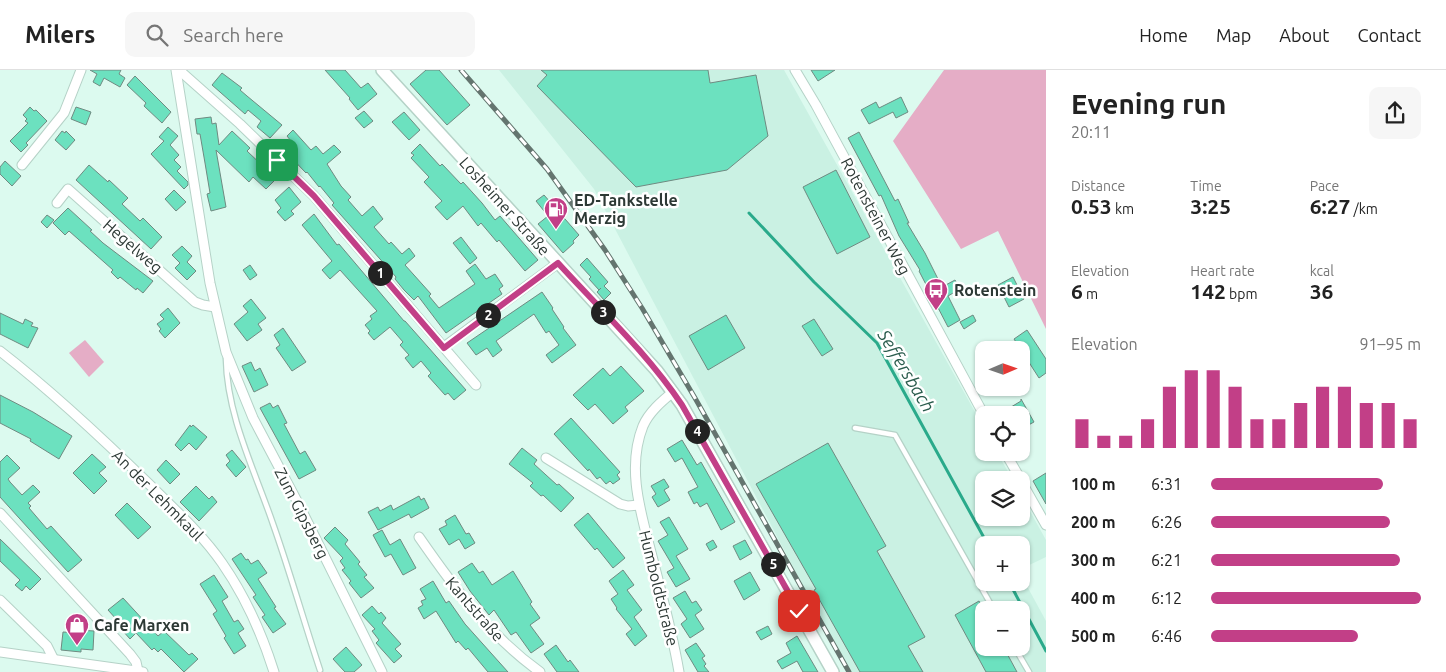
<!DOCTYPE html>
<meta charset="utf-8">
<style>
:root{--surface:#fff;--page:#f6f6f6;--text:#222;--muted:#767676;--line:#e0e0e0;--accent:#c23f87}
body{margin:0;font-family:Ubuntu,sans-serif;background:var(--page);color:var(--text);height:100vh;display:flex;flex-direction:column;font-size:19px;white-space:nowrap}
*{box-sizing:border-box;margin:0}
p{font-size:16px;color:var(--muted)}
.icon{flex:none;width:28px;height:28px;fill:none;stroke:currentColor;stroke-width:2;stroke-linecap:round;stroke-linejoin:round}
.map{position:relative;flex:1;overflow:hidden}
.panel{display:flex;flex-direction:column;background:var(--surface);width:400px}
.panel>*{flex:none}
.needle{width:32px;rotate:88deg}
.fabs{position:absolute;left:975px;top:271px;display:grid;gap:10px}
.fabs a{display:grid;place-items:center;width:55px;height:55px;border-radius:10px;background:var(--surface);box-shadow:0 1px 4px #0004;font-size:25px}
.pin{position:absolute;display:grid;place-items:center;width:42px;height:42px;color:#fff;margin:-21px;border-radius:10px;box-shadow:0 2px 8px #0006}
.km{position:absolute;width:25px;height:25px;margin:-12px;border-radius:50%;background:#222;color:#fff;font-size:14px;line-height:25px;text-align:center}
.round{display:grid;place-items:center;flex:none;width:52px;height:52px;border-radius:10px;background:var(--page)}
.overview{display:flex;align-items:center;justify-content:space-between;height:85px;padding:0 25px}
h1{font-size:28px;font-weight:700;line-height:38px}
.figures{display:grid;grid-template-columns:repeat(3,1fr);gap:8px;height:85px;padding:5px 25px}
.figures div{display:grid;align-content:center}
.figures b{font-size:21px;font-weight:700}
.figures small{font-size:14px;font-weight:400}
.figures p{font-size:14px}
.chart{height:140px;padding:10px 25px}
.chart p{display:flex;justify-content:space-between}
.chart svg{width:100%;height:90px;margin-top:5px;stroke:var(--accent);stroke-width:6}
ul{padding:0 25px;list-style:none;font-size:16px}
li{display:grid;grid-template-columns:80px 60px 1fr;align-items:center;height:38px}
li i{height:12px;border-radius:6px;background:var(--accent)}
header{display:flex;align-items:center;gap:30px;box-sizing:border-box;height:70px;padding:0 25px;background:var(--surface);border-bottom:1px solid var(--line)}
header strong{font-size:24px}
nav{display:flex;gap:28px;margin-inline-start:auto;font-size:18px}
.search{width:350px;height:45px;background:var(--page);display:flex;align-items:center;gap:12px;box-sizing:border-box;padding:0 18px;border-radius:10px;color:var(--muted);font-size:19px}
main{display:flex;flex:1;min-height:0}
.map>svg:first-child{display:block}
</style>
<header>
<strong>Milers</strong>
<div class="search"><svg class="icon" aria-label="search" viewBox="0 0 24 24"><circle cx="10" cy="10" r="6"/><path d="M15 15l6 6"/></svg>Search here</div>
<nav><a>Home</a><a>Map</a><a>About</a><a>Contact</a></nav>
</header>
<main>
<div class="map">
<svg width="1046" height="602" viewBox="0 0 1046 602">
<rect width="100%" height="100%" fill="#dcfaef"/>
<path fill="#caf1e3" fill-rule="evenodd" d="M499,0h285l200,358v24l13,1 16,27h-29v38h37v-23l25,45v17l-25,12v-24h-37v37h37v-7l25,46v51h-196l-47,-86 -209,-397zM984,540h37v38h-37z"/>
<g fill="#e5adc6">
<path d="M944,0h102v259l-48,-98 -37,18 -68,-108z"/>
<path d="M85,270l19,22 -15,15 -20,-24z"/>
</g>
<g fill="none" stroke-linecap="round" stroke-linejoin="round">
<g stroke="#2aaa8b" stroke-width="3">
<path d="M749,143l65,69 63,61 111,202"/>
<path d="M1009,512l37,69"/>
</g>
</g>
<g fill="#6ce1bf" stroke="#6f8a81">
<path d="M90,0h31l-2,4 6,4 -5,9 -16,-9 -4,8 -7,-4 4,-8z"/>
<path d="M325,0h20l16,18 7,-5 9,11 -19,16 -9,-11 1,-1z"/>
<path d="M426,0h13l31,35 -23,20 -37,-41z"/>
<path d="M541,0h167l2,13 46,-8 12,61 -41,34 -91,17 -99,-101 10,-11z"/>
<path d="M811,0h24l-17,11z"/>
<path d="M222,3l20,15 -2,2 7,6 35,29 -12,13 -13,-11 4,-6 -13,-11 -3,4 -33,-29z"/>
<path d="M135,6l36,36 -9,11 -18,-17 2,-3 -19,-18z"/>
<path d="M901,27l7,15 -12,6 -3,-6 -24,12 -8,-14 15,-8 3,6z"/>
<path d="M30,37l4,4 2,-1 11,11 -21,22 2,2 -7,7 -11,-11 18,-18 -3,-2 2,-2 -4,-4z"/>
<path d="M76,37l15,5 -5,13 -15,-6z"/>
<path d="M364,41l9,10 -9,7 -9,-10z"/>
<path d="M404,42l16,18 -11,10 -17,-18z"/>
<path d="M211,47l1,7 4,-1 3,22 13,-14 18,17 -3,3 19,18 2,-2 10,10 -12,12 -13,-12 -4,5 -33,-32 10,57 -15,4 -4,-17 3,-1 -5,-30 -5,-29h-3l-2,-15z"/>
<path d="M168,57l10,9 -8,9 9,10 -5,5 7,7 -4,4 11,11v3l-4,4 -33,-35 13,-13 -5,-4z"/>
<path d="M293,60l18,20 5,-4 7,8 11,-9 7,7 -14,12 14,22 10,11 -3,3 14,16 11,-10 10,13 -9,8 15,17 2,-2 11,12 7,-6 6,8 -10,9 26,29 -2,2 10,12 36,-24 -9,-13 9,-7 11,15 9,-5 8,12 -4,3 3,5 -56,39 -28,-37 -4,4 -10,-10 -9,-11 1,-2 -64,-72 2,-2 -14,-17 -1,1 -12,-15 -1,1 -23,-24 8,-8 -4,-5z"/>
<path d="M62,61l3,2 1,-2 9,9 -9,10 -11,-10z"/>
<path d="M859,62l36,69 3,-2 11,24h-2l18,30 17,34 13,-7 5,9 -12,7 12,24 -12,7 -29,-56 1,-1 -21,-34 -18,-41 -2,1 -31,-58z"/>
<path d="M420,74l20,22 2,-2 19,20 2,-2 19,21 13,17 5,-4 38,44 -13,11 -26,-31 -2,2 -16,-19 -3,3 -15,-20 -16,14 -12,-13 7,-6 -18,-19 5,-5 -18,-19 3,-3 -3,-2z"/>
<path d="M5,91l16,15 -9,10 -12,-12v-7z"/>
<path d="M89,95l19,17 1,-2 19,18 -6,6 18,17 3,-3 19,19 -11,12 -75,-69z"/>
<path d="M836,100l34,67 -33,17 -34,-67z"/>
<path d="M289,117l12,15 -10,9 3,3 -9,7 -8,-9 4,-4 -6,-8z"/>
<path d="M174,120l12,12 -10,9 -11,-12z"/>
<path d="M544,125l35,40 -6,6 1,2 -11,10 -25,-29 10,-8 -12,-15z"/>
<path d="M68,138l24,22 -2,1 13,12 50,38 -10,12 -6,-5 -1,2 -16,-13 -2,2 -7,-7 2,-2 -44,-39 -4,4 -12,-12z"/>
<path d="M314,144l23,31 2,-1 65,77h1l61,69 -12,10 -6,-7 -3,2 -17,-19 3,-3 -10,-12 -8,7 -8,-10 4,-3 -9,-10 3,-3 -13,-15 -16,13 -6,-7 2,-2 -5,-6 7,-6 -2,-3 7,-5 -37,-41 -10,9 -8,-9 10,-9 -30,-36z"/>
<path d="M47,145l7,5 -7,8 -6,-6z"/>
<path d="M461,167l16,21 -7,6 -17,-21z"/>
<path d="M182,176l10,10 -5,6 9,9 -9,9 -12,-12 5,-5 -8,-8z"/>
<path d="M587,188l21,24 -4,4 7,7 -7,7 -7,-8 4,-4 -2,2 -10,-11 2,-2 -11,-12z"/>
<path d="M250,195l7,10 -7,5 -7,-10z"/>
<path d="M1013,207l11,22 -15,8 -11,-22z"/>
<path d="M542,222l11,16 -1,1 12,18 -1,1 13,17 -24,18 -6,-8 13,-10 -10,-14 -3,2 -12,-19 -38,27 6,9 -9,7 -6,-9 -11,7 -9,-12z"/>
<path d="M251,229l15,19 -8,6 4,6 -15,11 -13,-17 14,-12 -5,-6z"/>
<path d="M168,238l12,15 -15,15 -6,-7 2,-2 -4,-5 7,-5 -4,-4z"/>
<path d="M0,243l23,11 2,-5 8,4 -2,3 7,2 -10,20 -28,-14z"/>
<path d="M726,245l19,33 -37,22 -19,-34z"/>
<path d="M973,245l3,6 -12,8 -4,-7z"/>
<path d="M814,249l19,30 -11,7 -20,-30z"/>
<path d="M283,258l23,34 -14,9 -16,-23 4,-3 -6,-10z"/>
<path d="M1027,260l19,29v14l-7,5 -25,-39z"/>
<path d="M251,292l4,9 5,-3 8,17 -14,7 -12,-26z"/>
<path d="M621,296l23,25 -19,16 3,4 -15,13 -18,-20 -7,6 -15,-15 30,-27 7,8z"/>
<path d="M0,325l33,17 39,24 -13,23 -29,-18 1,-2 -31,-16z"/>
<path d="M1021,329l13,23 -13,7v-14h-23l23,-14z"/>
<path d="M270,333l3,5 5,-3 9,18 -3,1 16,30 5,-3 11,19 -17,9 -39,-71z"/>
<path d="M571,348l49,54 -3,3 3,4 -7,5 -3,-3 -4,3 -6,-7 -3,2 -8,-10 -1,2 -34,-37z"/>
<path d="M190,355l1,2 2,-2 14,12 -11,13 -7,-7 -8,8 -6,-6z"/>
<path d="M682,370l15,25 4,-3 34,60 -14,8 -14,-27 -7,4 -3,-5 -3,2 -6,-12 10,-5 -16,-29 -7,4 -8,-13z"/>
<path d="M828,373l58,103 -9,5 48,86 -17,9 15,26h-63l-46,-82 2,-1 -60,-105z"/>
<path d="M522,378l15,12 -3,4 23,21 2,-1 15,14 -13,14 -18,-17 -2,1 -11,-10 3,-3 -24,-19z"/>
<path d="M232,380l14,17 -10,10 -10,-12 4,-4 -4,-6z"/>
<path d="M92,384l14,13 -7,6 8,8 -13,13 -21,-21z"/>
<path d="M7,385l13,13 -12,11 2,3 12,13 11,-10 7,7 -12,11 3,3 -2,2 18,21 4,-3 31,34 -14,12 -68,-75v-35z"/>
<path d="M166,390l14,14 -10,10 -13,-14z"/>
<path d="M1046,403v31l-13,-23z"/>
<path d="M664,409l5,8 -5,3 6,10 -12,7 -6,-10 4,-3 -5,-8z"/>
<path d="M196,416l13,13 3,-3 5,6 -18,19 -19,-19z"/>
<path d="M419,426l2,4 3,-2 5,10 -18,10 -2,-4 -31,16 -10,-18 10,-5 2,4 11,-6 2,5z"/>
<path d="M127,433l24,24 -13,12 -23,-24z"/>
<path d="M588,443l37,45 -12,10 -16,-20 -2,2 -21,-25z"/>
<path d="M455,445l11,19 3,-1 6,10 -10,6 -6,-10 -10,6 -10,-16 8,-4 -2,-4z"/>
<path d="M669,447l19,32 -12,7 14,23 -14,8 -9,-15 7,-4 -16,-27 10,-6 -8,-13z"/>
<path d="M335,457l13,13 -3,4 15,18 -2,2 9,11 -3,2 10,11 -13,10 -12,-15 2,-2 -9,-11 3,-2 -5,-7 3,-3 -19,-20z"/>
<path d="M382,460l8,15 10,-6 16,29 -13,7 -12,-21 -6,3 -12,-22z"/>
<path d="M0,469l41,40 -11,11 -4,-4 -4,5 -7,-6 5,-5 -20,-19z"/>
<path d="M713,470l4,7 -7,4 -4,-7z"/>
<path d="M745,470l7,13 -12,7 -7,-14z"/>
<path d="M241,483l5,7 2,-1 3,5 7,-4 9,13 -9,6 18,28 -2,1 12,16 -13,9 -11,-16 3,-2 -12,-18 3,-2 -24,-36z"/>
<path d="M472,493l7,10 4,-2 9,14 21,-14 19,31 -2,2 10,14 -10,7 14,19 -13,9 -15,-21 -5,3 -17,-25 -5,5 -19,-24 -12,-19z"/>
<path d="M623,500l11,15 -7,5 15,20 -8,7 13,19 -12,10 -9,-12 6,-5 -16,-20 1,-1 -6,-9 7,-5 -9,-13z"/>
<path d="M750,502l10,18 -16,10 -10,-19z"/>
<path d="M214,505l14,22 -6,4 12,21 4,-2 6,9 -6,4 8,13 -12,8 -10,-16 2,-2 -13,-22 4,-3 -17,-27z"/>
<path d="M433,511l13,22 3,-2 16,23 43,48h-20l-20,-24 -2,2 -8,-9 -2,2 -20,-32 -12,8 -6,-11 5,-3 -2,-4 5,-2 -6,-10z"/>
<path d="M685,521l7,12 4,-2 6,9 -7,5 9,14 -14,9 -9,-14 6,-5 -14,-21z"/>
<path d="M123,528l35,38 6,-5 25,24 3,-2 6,6 -14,13 -23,-23 -3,3 -4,-4 -2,2 -16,-17 -6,6 -15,-17 2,-2 -9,-10z"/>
<path d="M979,531l5,10v37h20l13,24h-31l-31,-57z"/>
<path d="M372,536l7,8 2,-2 5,6 -4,5 19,21 -6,5 7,7 -8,7 -18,-20 3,-3 -7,-9 3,-2 -13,-14z"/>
<path d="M768,556l4,8 -11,6 -5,-8z"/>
<path d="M79,560l15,1 -1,19 -12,-1v3l-20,-2 2,-18 16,1z"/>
<path d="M797,566l21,36h-15l-6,-11 -15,8 -5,-8 14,-8 -5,-10z"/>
<path d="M696,573l9,13 -3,2 4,6 -2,2 5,6h-11l-13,-22z"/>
<path d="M556,575l12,17 2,-2 9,12h-22l-13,-18z"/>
<path d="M346,577l16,18 -8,7h-9l-12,-13z"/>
</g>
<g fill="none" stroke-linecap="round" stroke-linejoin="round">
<g stroke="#b5d2c7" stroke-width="7">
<g id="lane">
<path d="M226,289c1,57 29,112 47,165 17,48 31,98 47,146"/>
<path d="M855,358l40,7 99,175"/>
<path d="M1015,578l14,24"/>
</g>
</g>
<g stroke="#b5d2c7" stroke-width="11">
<g id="street">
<path d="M176,0l34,213 16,69 27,66 45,85 84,169"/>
<path d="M179,0l61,54 74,72 162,189"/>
<path d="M795,0l21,35 168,310"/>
<path d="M22,95l42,-52 17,-43"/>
<path d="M57,133l11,-14 127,113 8,3 12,2"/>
<path d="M444,277l114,-84"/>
<path d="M0,281c53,41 102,87 150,134 25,25 52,49 72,78 23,33 40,71 52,109"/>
<path d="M673,322c-11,9 -24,20 -30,34 -18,45 0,93 11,138 9,35 19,72 25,108"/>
<path d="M1005,382l16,28"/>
<path d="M546,388l74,46 8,2 11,-1"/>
<path d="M1021,411l25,44"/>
<path d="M0,443l130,141 6,8 2,9"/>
<path d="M419,467c36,52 70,98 121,135"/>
<path d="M0,530l47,46 6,12"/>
<path d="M0,582l143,20"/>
</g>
</g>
<g stroke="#b5d2c7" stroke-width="14">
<path id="secondary" d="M382,0l255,279 20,22 25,34 151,267"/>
</g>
<use href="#lane" stroke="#fff" stroke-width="4.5"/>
<use href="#street" stroke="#fff" stroke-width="9"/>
<use href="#secondary" stroke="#fff" stroke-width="11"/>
<g stroke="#64756f" stroke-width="5">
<path id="rail" d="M461,0l86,99 58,81 37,58 53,90 154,274"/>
</g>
<use href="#rail" stroke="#fff" stroke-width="3" stroke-dasharray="9" stroke-linecap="butt"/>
</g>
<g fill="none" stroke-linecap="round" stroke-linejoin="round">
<g stroke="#fff" stroke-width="10">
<path id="route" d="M277,90l37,36 130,152 114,-85c42,46 89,90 124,142l117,206"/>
</g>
<use href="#route" stroke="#c23f87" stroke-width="6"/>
</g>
<defs>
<g id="fuel-pin" transform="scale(1.25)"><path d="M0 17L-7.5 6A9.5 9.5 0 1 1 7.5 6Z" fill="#c23f87" stroke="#fff"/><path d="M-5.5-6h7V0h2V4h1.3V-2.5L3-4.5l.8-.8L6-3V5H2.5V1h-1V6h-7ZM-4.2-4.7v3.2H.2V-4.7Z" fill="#fff"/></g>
<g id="bus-pin" transform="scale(1.25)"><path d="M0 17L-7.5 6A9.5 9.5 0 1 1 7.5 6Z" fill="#c23f87" stroke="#fff"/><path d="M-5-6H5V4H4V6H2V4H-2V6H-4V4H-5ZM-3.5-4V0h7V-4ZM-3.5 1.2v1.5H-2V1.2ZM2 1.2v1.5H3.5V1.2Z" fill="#fff"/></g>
<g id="shop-pin" transform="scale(1.25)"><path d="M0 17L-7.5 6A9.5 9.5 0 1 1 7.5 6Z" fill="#c23f87" stroke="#fff"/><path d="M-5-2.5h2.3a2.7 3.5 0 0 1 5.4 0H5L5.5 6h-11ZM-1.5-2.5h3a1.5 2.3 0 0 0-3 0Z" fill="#fff"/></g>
</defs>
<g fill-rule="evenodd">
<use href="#fuel-pin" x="556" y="139"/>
<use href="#bus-pin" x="936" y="220"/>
<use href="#shop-pin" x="77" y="555"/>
</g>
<g text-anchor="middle" stroke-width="5" stroke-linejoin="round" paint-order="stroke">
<g font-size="16" font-weight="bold" fill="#2d3935" stroke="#fff" text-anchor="start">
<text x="574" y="136">ED-Tankstelle<tspan x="574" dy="18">Merzig</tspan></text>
<text x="954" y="226">Rotenstein</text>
<text x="94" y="561">Cafe Marxen</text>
</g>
<g font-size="16" fill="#2d3935" stroke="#fff">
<text transform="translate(505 136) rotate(48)" y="6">Losheimer Straße</text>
<text transform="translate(876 146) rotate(62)" y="6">Rotensteiner Weg</text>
<text transform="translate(133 176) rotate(41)" y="6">Hegelweg</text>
<text transform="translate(158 425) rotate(45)" y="6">An der Lehmkaul</text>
<text transform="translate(302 443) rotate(63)" y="6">Zum Gipsberg</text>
<text transform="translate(659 518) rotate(76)" y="6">Humboldtstraße</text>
<text transform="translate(475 539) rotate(49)" y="6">Kantstraße</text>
</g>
<g font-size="18" font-style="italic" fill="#2a5c4d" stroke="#fff">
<text transform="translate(906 301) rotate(59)" y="6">Seffersbach</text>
</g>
</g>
</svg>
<div class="fabs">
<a><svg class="needle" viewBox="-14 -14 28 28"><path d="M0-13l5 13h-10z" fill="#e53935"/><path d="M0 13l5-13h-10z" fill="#767676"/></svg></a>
<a><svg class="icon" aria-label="locate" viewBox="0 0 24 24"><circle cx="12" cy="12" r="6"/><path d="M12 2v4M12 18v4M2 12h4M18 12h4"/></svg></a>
<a><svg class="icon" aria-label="layers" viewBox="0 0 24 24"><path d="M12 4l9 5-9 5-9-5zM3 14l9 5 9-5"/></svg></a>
<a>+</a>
<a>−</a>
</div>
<div class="pin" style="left:277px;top:90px;background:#1e9e55"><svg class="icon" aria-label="arrive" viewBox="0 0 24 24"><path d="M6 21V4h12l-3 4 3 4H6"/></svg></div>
<div class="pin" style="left:799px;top:541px;background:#d93025"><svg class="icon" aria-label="check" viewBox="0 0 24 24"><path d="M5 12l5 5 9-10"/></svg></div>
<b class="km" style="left:380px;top:203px">1</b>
<b class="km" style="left:488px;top:245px">2</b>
<b class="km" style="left:603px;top:242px">3</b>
<b class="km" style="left:697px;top:361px">4</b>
<b class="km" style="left:773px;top:494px">5</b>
</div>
<section class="panel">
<div class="overview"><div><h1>Evening run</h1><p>20:11</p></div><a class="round"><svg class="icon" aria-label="share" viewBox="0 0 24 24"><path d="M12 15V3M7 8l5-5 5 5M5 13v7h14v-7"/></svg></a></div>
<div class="figures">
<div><p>Distance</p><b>0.53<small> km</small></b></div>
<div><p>Time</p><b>3:25</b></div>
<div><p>Pace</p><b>6:27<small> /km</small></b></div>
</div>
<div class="figures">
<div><p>Elevation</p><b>6<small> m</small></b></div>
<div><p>Heart rate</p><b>142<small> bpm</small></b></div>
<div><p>kcal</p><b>36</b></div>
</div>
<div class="chart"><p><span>Elevation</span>91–95 m</p>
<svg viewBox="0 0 160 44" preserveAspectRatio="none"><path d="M5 44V30M15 44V38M25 44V38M35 44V30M45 44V14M55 44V6M65 44V6M75 44V14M85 44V30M95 44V30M105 44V22M115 44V14M125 44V14M135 44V22M145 44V22M155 44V30"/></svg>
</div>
<ul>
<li><b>100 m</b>6:31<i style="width:82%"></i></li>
<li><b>200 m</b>6:26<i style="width:85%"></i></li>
<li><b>300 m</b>6:21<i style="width:90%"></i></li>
<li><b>400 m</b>6:12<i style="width:100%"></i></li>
<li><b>500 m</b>6:46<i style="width:70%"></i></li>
</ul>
</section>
</main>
